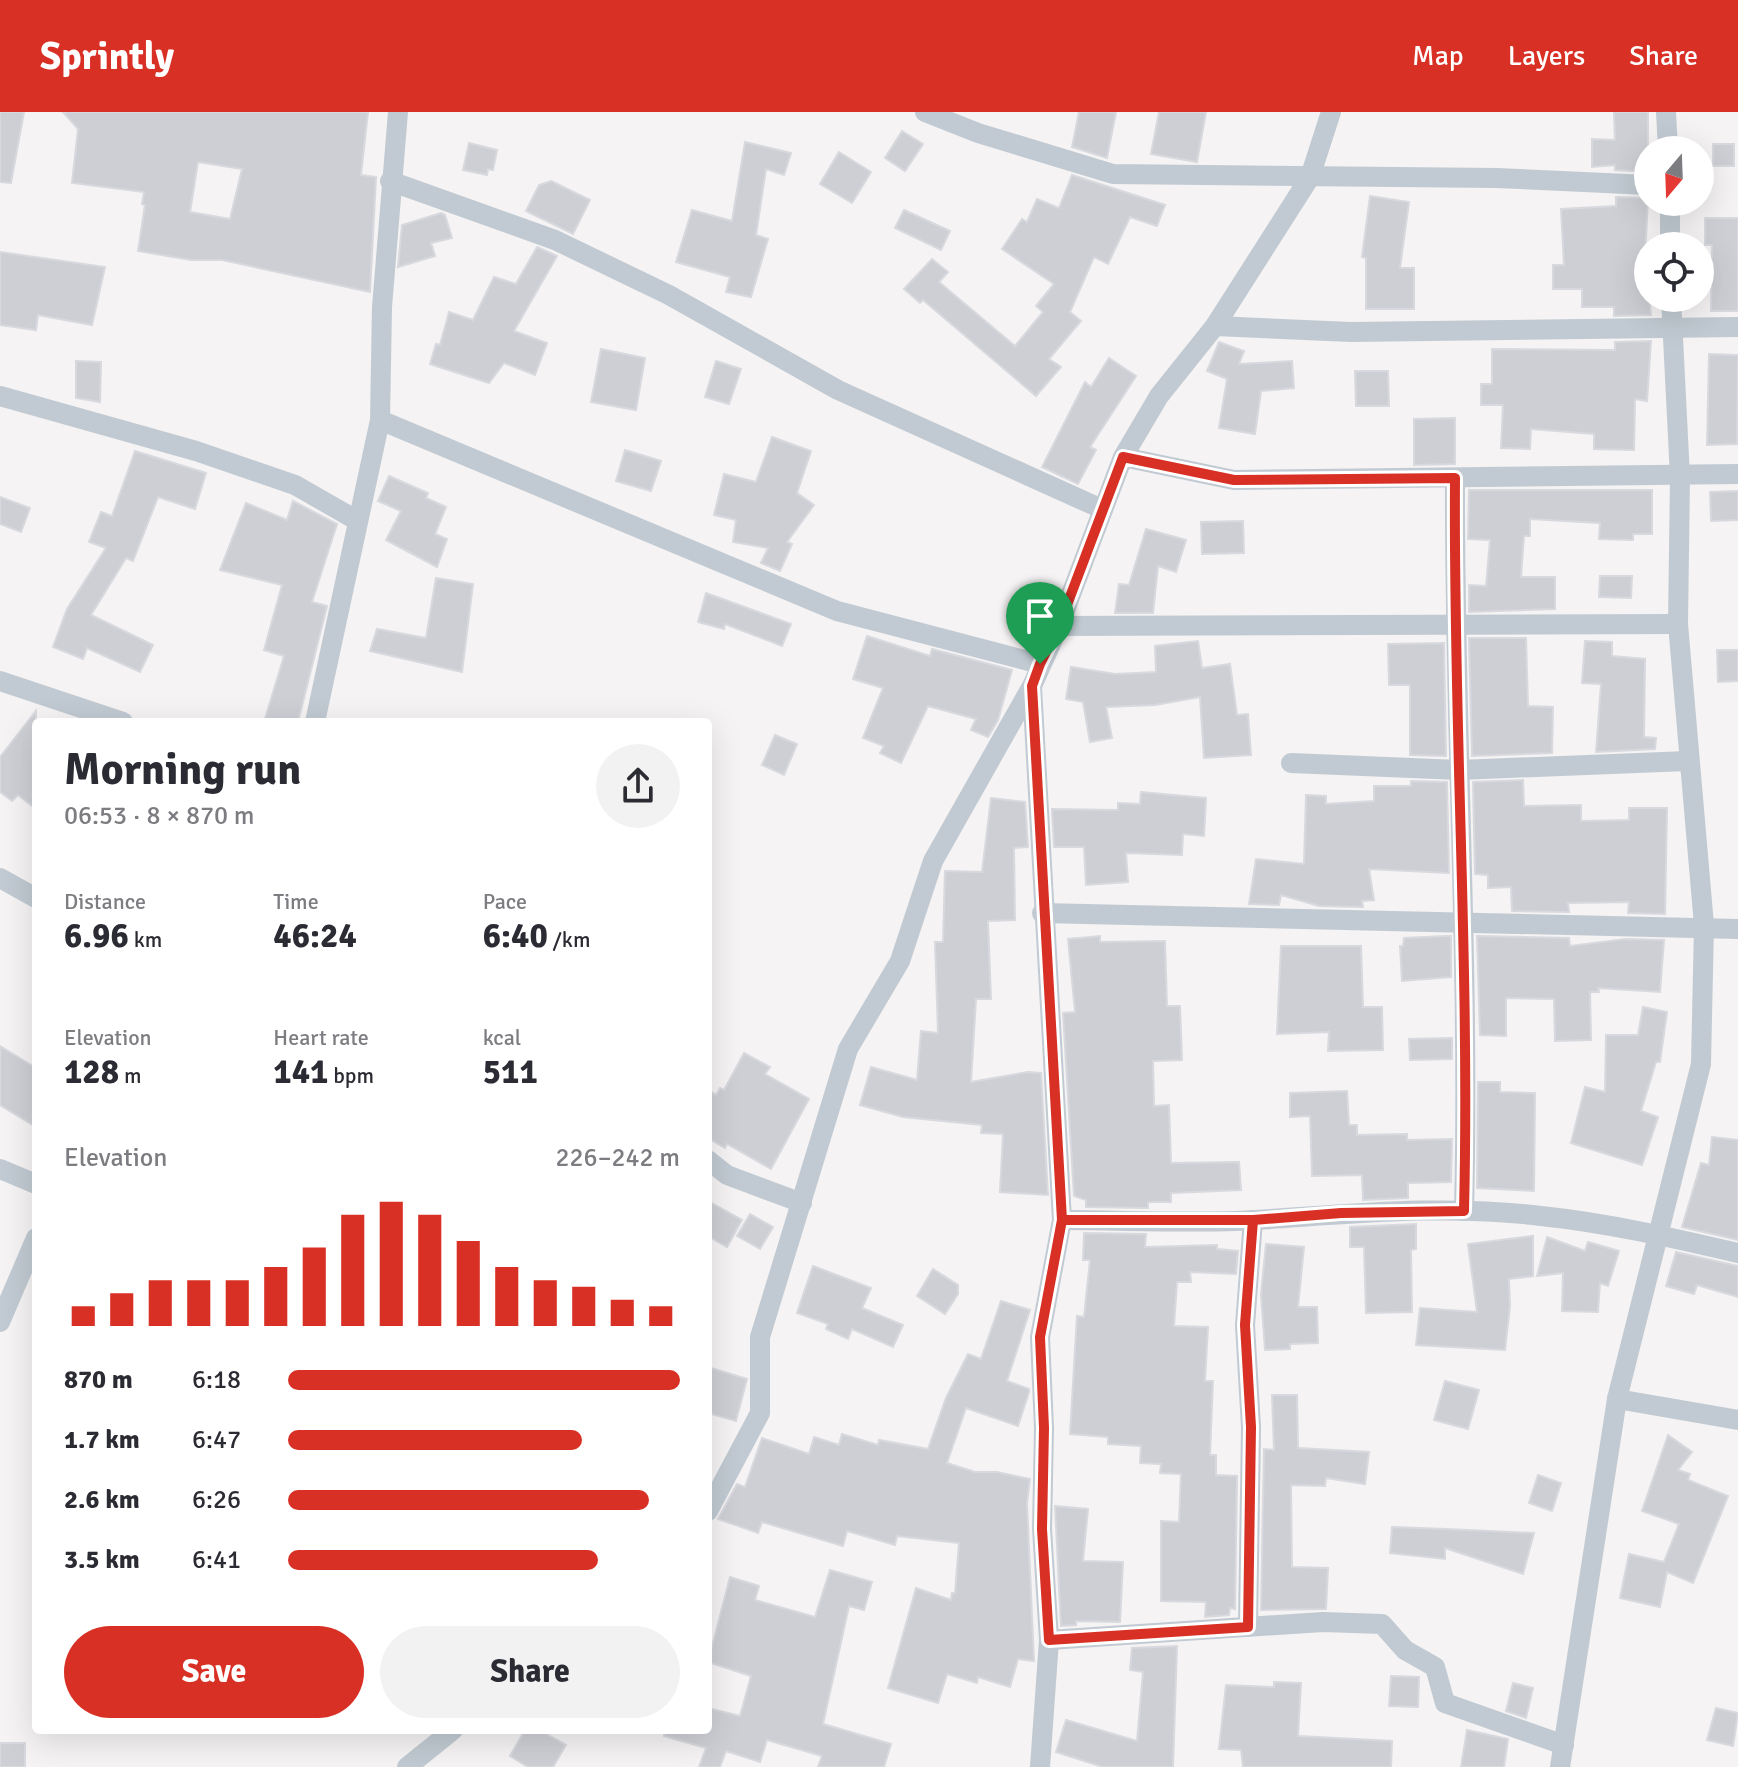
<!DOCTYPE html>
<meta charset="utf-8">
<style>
:root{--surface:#fff;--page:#f2f2f3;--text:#2b2b33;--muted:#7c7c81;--accent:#d93025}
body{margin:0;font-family:Signika,sans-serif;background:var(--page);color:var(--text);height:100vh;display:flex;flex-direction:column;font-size:30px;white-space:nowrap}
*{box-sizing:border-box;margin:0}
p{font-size:26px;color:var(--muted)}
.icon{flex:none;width:44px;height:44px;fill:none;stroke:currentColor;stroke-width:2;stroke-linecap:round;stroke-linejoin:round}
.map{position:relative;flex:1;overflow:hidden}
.panel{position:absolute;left:32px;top:606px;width:680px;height:1016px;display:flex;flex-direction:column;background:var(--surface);border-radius:8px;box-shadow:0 8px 32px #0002}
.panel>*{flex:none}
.needle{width:52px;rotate:199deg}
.tools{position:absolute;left:1634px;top:24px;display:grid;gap:16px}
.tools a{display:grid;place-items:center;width:80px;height:80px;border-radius:50%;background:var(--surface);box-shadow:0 8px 32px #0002;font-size:40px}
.pin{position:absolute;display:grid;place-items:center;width:68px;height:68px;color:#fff;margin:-82px -34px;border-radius:50% 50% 50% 0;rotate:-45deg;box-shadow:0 0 8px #0007}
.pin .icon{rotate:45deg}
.round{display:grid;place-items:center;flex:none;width:84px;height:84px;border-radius:42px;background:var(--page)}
.overview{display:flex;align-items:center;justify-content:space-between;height:136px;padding:0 32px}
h1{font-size:44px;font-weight:800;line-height:60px}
.figures{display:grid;grid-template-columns:repeat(3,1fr);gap:12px;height:136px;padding:8px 32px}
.figures div{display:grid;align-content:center}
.figures b{font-size:34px;font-weight:800}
.figures small{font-size:22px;font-weight:400}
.figures p{font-size:22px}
.chart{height:224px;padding:16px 32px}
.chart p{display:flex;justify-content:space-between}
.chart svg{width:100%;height:144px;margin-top:8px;stroke:var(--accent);stroke-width:6}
.button{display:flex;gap:16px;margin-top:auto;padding:16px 32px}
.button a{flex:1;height:92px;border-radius:48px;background:var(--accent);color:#fff;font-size:32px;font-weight:800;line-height:92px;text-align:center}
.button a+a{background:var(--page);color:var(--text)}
ul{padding:0 32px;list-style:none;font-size:26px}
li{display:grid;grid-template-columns:128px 96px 1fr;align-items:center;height:60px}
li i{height:20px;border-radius:10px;background:var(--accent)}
header{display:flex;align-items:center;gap:48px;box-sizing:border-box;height:112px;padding:0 40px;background:var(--accent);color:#fff}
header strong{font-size:38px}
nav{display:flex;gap:44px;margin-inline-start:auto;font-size:28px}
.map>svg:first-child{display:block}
</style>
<header>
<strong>Sprintly</strong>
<nav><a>Map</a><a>Layers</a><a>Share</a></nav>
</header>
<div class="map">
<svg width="1738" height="1655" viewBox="0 0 1738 1655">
<rect width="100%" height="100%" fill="#f5f3f3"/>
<g fill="#cdcfd5" stroke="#d7d9de" stroke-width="2" fill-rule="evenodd">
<path d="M0,0h24l-13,71 -11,-1z"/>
<path d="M63,0h305l-7,63 15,2 -6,115 -148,-32h-31l-53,-9 7,-46 -3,-1 2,-12 -72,-9 6,-54zM198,50l44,7 -12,50 -40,-7z"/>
<path d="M1079,0h37l-9,46 -35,-11z"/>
<path d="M1159,0h47l-9,50 -46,-8z"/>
<path d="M1614,0h34v60l-33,-2v-5l-23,2v-28l23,1z"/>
<path d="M902,19l21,13 -18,27 -20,-13z"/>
<path d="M745,30l46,11 -7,22 -18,-6 -10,66 12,4 -17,58 -25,-5 4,-15 -54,-15 16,-52 40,11z"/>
<path d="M469,31l28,7 -4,20 -5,-1 -1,6 -24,-5z"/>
<rect x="1713" y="32" width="21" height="22"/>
<path d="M839,40l32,20 -19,31 -32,-19z"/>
<path d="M1072,63l93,30 -8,21 -27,-9 -22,47 -14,-7 -24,55 11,9 -32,38 12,8 -25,29 -113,-96 -3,3 -16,-14 28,-30 16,13 -9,10 76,64 28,-34 -7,-6 18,-22 -52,-35 20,-30 5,3 10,-23 22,9z"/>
<path d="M551,69l39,19 -17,34 -47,-23 13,-26z"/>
<path d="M1370,84l39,6 -9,66h14v41h-48v-51l-4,-1z"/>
<path d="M1616,85l32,1 -3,60 6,57 -37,1v-9h-32v-18h-29v-24h11l-3,-56 55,-3z"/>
<path d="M904,98l46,21 -9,19 -46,-22z"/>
<path d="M441,101l4,2 7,23 -21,5 4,13 -37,11 4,-42z"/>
<path d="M1705,106h33v93h-27l1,-66h-7z"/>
<path d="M537,135l20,9 -43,75 33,12 -12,32 -31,-12 -15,20 -59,-19 6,-20 4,1 9,-33 24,8 21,-43 22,7z"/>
<path d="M0,140l105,15 -13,58 -54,-10 -2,15 -36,-5z"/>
<path d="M1651,229l-4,60 -12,-2 -1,51 -40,-1v-15l-63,-5 -1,20 -29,-1 2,-43h-22v-21h11v-35l123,1v-8z"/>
<path d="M1219,230l25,9 -5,13 53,-3 2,27 -33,3 -6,43 -36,-6 8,-49 -20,-8z"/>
<path d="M601,237l44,9 -9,52 -45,-8z"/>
<path d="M1709,242l29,1 -1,89 -30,1z"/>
<path d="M1109,246l27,18 -46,71 6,3 -18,34 -36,-17 43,-85 6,5z"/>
<path d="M76,249l25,1 -1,40 -24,-4z"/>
<path d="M716,249l25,8 -12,35 -24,-7z"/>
<path d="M1355,259h33l1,35h-33z"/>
<path d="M1455,306v46l-41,1v-46z"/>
<path d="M772,325l39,14 -14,42 17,12 -27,37 5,2 -12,27 -19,-8 7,-15 -35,-6 3,-22 -22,-5 10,-41 32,8z"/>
<path d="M625,338l36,11 -10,30 -35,-10z"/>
<path d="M135,339l71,22 -11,36 -37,-12 -25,64 -7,-3 -35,57 62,30 -13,27 -53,-24 -4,11 -30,-12 14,-38 39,-61 -17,-6 12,-30 11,4z"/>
<path d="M389,364l39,17 -2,5 20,9 -11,27 12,5 -10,28 -51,-27 15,-29 -23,-10z"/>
<path d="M1469,378h183v44h-19v6l-34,-1 1,-16 -70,-4v17h-6l-3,41h34v32l-86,3v-27l17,1 4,-46 -22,-1z"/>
<path d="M1738,379v29l-27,1 -1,-29z"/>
<path d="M0,385l30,11 -9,24 -21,-8z"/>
<path d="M293,389l44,23 -25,78 15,4 -29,116h-34l20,-66 -20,-6 18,-65 -62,-15 26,-67 41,17z"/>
<path d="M1243,409l1,32 -42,1 -1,-32z"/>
<path d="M1146,417l40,11 -10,32 -18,-6 -5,47h-38l4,-29 10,1z"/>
<path d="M1600,464h32l-1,22 -32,-1z"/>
<path d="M436,466l37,6 -11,88 -92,-21 7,-22 49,9z"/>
<path d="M706,481l85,31 -9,22 -57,-22 -1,5 -26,-7z"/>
<path d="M867,524l63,20 2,-7 80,21 -14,50 -10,17 -17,-7 5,-11 -48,-13 -27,57 -21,-10 4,-7 -21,-8 20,-50 -30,-9z"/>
<path d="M1469,526h57l2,68 25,1 -1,46 -80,3z"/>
<path d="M1198,529l4,27 28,-4 7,51 11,-1 3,41 -47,3 -4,-61 -45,8 -49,2 6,31 -22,4 -7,-40 -17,-3 5,-32 44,7 41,-2 -1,-26z"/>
<path d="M1585,529l27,1v14l33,3 -1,78 12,1 -1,11 -59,3 5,-68 -19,-1z"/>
<path d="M1444,531l2,113 -36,-1v-70h-21l-1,-41z"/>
<path d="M1717,538h21v31l-20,1z"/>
<path d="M36,599v98l-18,-14 -6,6 -12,-9v-35z"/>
<path d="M775,623l22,9 -13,31 -22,-10z"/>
<path d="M1523,668l1,26 57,-1v16l48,-1v-12h38l-2,106 -37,-1 1,-11 -61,1 1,9 -57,-1 -1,-24 -23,1v-13l-13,-1 -2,-92z"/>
<path d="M1411,669l36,1 2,91 -80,-4 5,31 -12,1 1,6 -44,-1 -38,-11 -2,10 -30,-1 7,-45 48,5 2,-69 20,1v8l48,-3v-15h37z"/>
<path d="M1141,680l65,6 -2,38 -21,-2 -1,21 -56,-2 2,29 -42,3 -2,-38h-30l-2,-38 66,1v-7l22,1z"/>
<path d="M991,686l34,4 3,45 -14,1 1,72 -27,1 3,78h-15l-5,83 57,-10 13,1 7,122 -48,-3 3,-58 -22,-1 1,-8 -79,-8 -43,-12 11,-38 46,13 4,-49 17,2 -3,-91h8l2,-71 37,1z"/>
<path d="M1100,824v6l65,-1 2,65h13l2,54 -29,1 1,45 15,-1 2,58 68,-1 2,28 -70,3v9h-23v6l-62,-1v-7l-12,-4 -11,-183 12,-1 -7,-73z"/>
<path d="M1446,824h5v41l-49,4 -2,-35h3l1,-8z"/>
<path d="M1477,824l92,2 1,8 56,-7 38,1 -4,52 -62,-4 1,4h-9l1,48 -36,1 -1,-42 -48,-1v38l-26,-1z"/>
<path d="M1281,834h80l2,61h19l1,43 -55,1 1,-19 -52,2z"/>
<path d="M1643,895l24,5 -7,50h-4l-15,49 17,6 -16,48 -71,-22 14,-56 20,5 1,-57h32z"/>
<path d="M1452,926v21l-42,1 -1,-21z"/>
<path d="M0,934l36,22v59l-36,-22z"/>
<path d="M744,941l26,14 -5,7 44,25 -38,70 -44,-25 -2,4 -17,-10v-49l8,6 4,-7 4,2z"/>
<path d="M1478,970h22v10l35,1 -1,98 -57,-3z"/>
<path d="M1347,979l2,34h8v10l50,-1v6l45,-1 -1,43 -43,1v15l-45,2 -1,-25 -50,1 -2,-60 -20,1v-24z"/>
<path d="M1712,1025l26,3v100l-56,-13 19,-64 8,2z"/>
<path d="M708,1089l34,19 -15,27 -19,-11z"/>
<path d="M750,1102l23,13 -13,22 -23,-13z"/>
<path d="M1416,1112v25l-5,1 1,62 -46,1 -2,-66h-14v-20z"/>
<path d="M1084,1121l62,1 -1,13 72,-2v4l21,2 -2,23 -46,-2 1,10h-14l-3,44 34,1 -3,54h8l-3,74h6v20l21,1 -2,133 -5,-1 -1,7 -24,2 1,-15 -45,-1v-80l18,1 2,-48 -21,-1 1,-9 -21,-1 1,-17 -33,-2v-7l-38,-3 7,-118 7,1 6,-57h-7z"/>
<path d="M1533,1124v40l-24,3 1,27 -5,44 -89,-5 4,-37 57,4 -9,-68z"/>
<path d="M1547,1125l38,14 3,-9 31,9 -11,35 -8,-3 -2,29 -36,-1 1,-38 -26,3z"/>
<path d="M1266,1132l38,3 -6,60h19l1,36 -28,1v5l-25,1 -4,-56z"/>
<path d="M1676,1140l62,14v31l-41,-12 -3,9 -28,-8z"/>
<path d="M813,1154l58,22 -9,20 41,17 -10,22 -41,-18 -4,10 -22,-10 2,-5 -31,-11z"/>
<path d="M933,1157l25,16v9l-13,20 -28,-18z"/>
<path d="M1001,1189l29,9 -23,71 22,8v3l-11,34 -52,-18 -19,55 28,9h22l33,7 -3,24 7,158 -16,-2 -8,28 -32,-10 -1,6 -30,-9 -9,29 -50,-15 28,-100 35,12 1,-7h3l4,-50 -62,-7 -2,9 -48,-14 -4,15 -81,-24 -4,11 -40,-14 19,-35 8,3 17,-49 47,16 5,-17 25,8 3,-11 36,11 1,-5 49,9 18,-51 22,-44 13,5z"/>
<path d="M711,1256l36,11 -11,42 -28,-8z"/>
<path d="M1445,1269l34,9 -11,39 -34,-9z"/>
<path d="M1272,1283h25l1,53 71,4 -4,32 -39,-6 -1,8 -34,-1 1,82 36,1 -2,41 -65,1 3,-161 10,1z"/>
<path d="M1668,1323l24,17 -14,18 12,4 -2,6 40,16 -35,87 -26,-11 -7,35 -40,-9 9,-44 35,8 15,-38 -37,-13z"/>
<path d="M1538,1363l23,8 -9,28 -23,-8z"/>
<path d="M1055,1394l33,3 -5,52 40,1 -3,60 -44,-1v4l-15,1z"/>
<path d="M1392,1415l54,2 88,4 -11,41 -78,-26v11l-55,-6z"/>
<path d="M830,1458l42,12 -8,28 -15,-4 -26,118 68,20 -7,23h-66l4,-11 -55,-16 -7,22 -34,-11 -6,16h-21l7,-19 -42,-12 1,-6h43v-22l32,8 11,-40 -43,-14 22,-85 29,9 -4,14 60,17z"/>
<path d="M1177,1534l-4,121h-70l-47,-15 10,-32 71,21 6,-69 -13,-2 2,-22z"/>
<path d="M1391,1564l28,1 -1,30 -29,-1z"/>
<path d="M1274,1570l27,1 -3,53 94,5 -1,26h-148l-2,-17 -22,-1 7,-64 48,2z"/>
<path d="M1513,1571l20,5 -7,30 -20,-7z"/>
<path d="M1716,1596l22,5 -5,33 -26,-6z"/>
<path d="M525,1618h14l27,15 -13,22h-25l-18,-11z"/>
<path d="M1467,1618l41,9 -4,28h-43z"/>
<rect x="0" y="1631" width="25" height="24"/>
</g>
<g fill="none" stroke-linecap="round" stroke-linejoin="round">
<g stroke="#c1cad2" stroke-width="20">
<path d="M925,0l53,21 135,41 384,4 151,7"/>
<path d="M1666,0l2,38"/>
<path d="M390,69l165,59 114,55 169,95 264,119"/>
<path d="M1670,90v44"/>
<path d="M1215,214l136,6 387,-5"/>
<path d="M0,284l196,55 99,34 63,36"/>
<path d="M380,308l457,191 203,53"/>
<path d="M1123,345l111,23 504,-6"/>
<path d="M1455,366c-1,245 15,489 9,733"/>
<path d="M1059,514l619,-2"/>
<path d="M0,569l123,41"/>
<path d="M1032,575l30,533 -22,117 4,91 -2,101 7,111 -9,127"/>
<path d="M315,610l65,-302 2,-113 16,-195"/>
<path d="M1291,651l168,7 229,-9"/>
<path d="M0,766l36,20"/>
<path d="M1042,801l696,16"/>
<path d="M708,1048l19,15 75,28"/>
<path d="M0,1057l36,15"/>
<path d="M1062,1108c64,0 130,4 194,0 95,-6 191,-16 285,-4 67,7 132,22 197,37"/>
<path d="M0,1210l36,-84"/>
<path d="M1617,1287l121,21"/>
<path d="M708,1399l52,-98v-76l88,-288 52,-88 33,-100 99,-175 27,-60 64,-169 36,-61 56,-70 95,-149 21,-65"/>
<path d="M1248,1515l3,-200 -6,-102 8,-105"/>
<path d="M1049,1528l274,-18 59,2 23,26 30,17 10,36 119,42"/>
<path d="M407,1655l46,-37"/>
<path d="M1560,1655l57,-368 84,-335 3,-139 -26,-301 2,-147 -9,-179"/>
</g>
</g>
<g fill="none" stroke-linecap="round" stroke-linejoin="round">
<g stroke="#fff" stroke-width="16">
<path id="route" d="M1040,552l-8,22 30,534h191l-8,105 6,102 -3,200 -199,13 -7,-111 2,-101 -4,-91 22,-117h191l88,-7 123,-2c6,-244 -11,-488 -9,-733l-221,2 -111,-23 -64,169 -19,38"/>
</g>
<use href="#route" stroke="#d93025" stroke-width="10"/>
</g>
</svg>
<div class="tools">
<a><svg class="needle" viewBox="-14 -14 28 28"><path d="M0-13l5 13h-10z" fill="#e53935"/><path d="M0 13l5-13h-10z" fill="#7c7c81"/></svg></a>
<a><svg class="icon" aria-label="locate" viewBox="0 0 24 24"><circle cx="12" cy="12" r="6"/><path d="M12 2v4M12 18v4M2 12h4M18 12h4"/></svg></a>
</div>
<div class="pin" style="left:1040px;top:552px;background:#1e9e55"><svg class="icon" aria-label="arrive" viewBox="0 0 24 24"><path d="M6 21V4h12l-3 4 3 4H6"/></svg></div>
<section class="panel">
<div class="overview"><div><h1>Morning run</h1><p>06:53 · 8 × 870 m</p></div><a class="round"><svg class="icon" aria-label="share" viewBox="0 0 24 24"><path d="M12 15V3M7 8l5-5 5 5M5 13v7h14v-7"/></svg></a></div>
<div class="figures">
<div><p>Distance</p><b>6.96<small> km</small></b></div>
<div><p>Time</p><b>46:24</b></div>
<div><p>Pace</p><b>6:40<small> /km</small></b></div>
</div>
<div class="figures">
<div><p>Elevation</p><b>128<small> m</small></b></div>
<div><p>Heart rate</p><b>141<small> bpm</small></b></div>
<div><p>kcal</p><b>511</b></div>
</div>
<div class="chart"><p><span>Elevation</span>226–242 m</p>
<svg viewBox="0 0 160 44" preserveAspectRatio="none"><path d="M5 44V38M15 44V34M25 44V30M35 44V30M45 44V30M55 44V26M65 44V20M75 44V10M85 44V6M95 44V10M105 44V18M115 44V26M125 44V30M135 44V32M145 44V36M155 44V38"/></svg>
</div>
<ul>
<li><b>870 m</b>6:18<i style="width:100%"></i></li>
<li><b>1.7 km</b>6:47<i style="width:75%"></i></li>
<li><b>2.6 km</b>6:26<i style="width:92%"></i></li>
<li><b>3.5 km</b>6:41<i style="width:79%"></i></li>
</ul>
<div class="button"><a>Save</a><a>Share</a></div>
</section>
</div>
